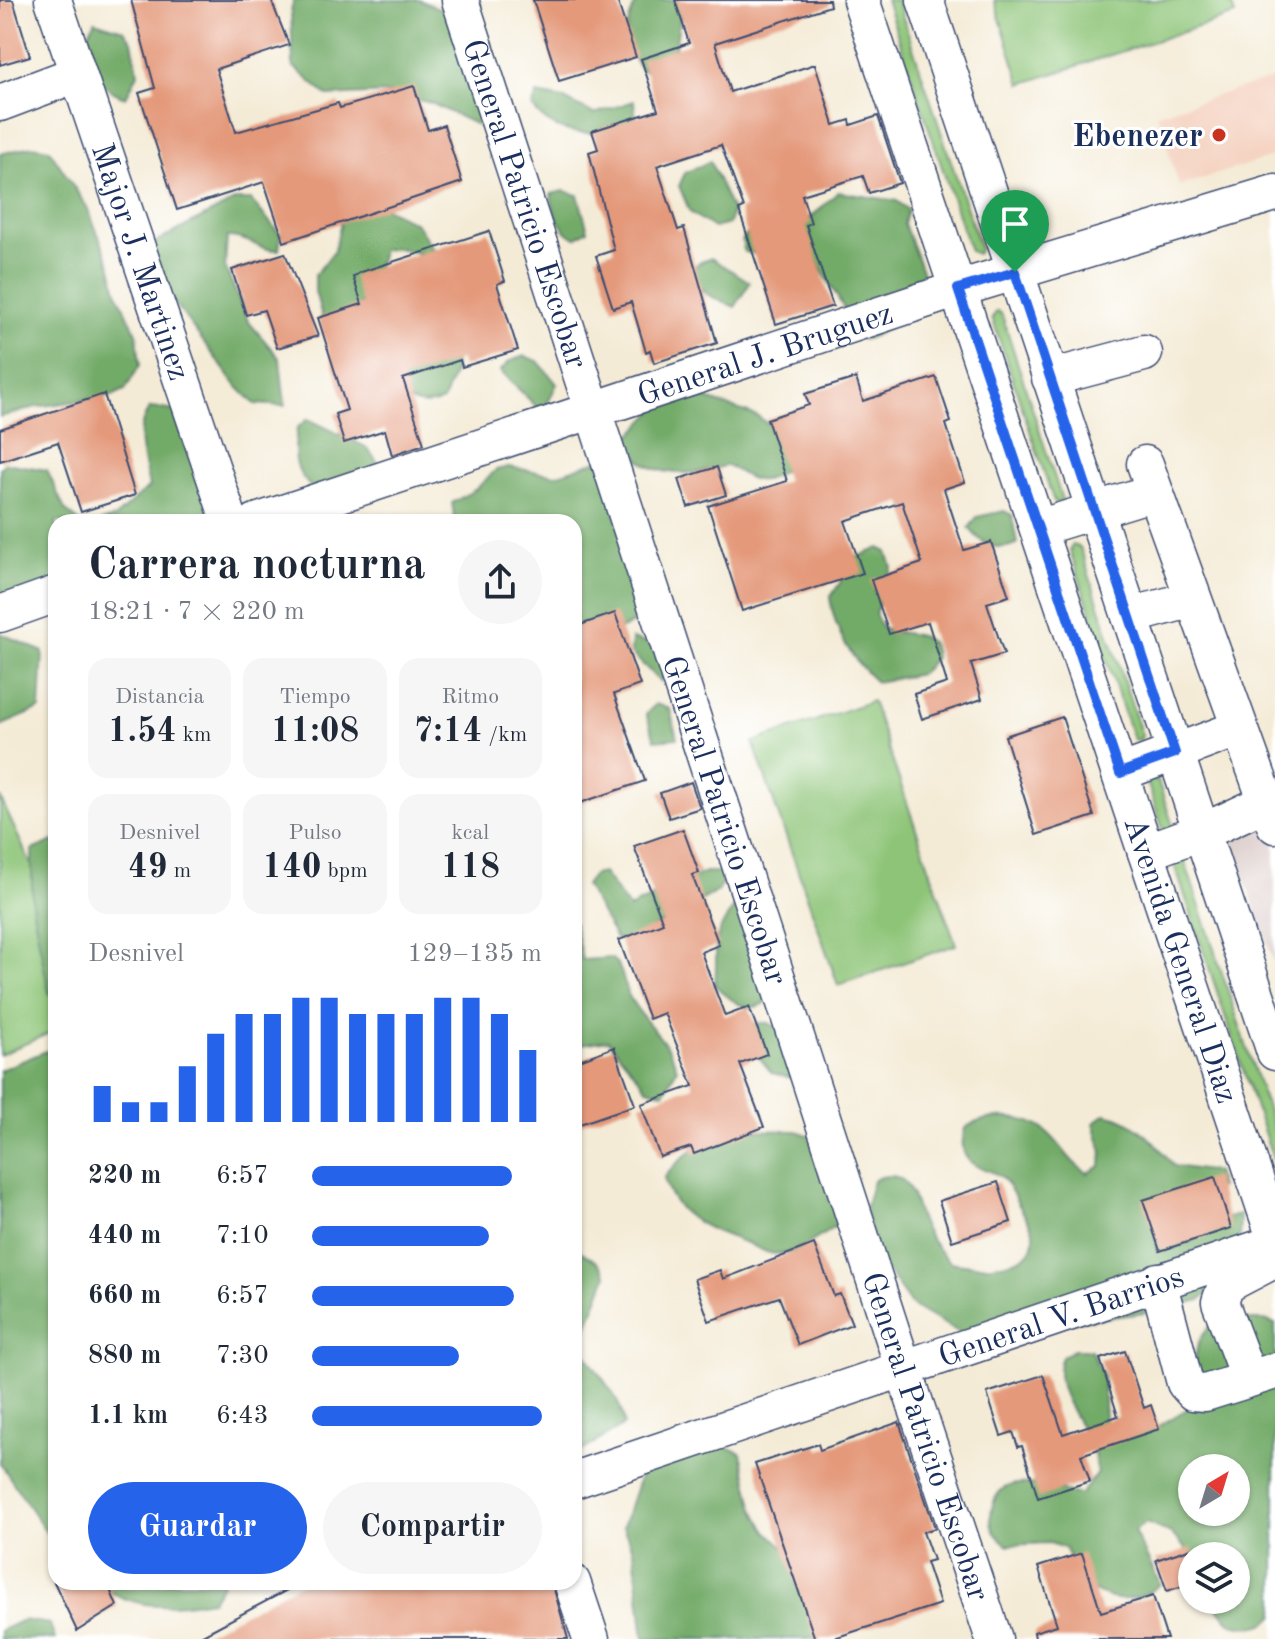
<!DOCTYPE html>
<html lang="es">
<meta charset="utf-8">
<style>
:root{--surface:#fff;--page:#f6f6f7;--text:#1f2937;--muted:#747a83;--accent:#2563eb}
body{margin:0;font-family:"Old Standard TT",serif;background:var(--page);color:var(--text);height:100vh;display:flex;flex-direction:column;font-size:30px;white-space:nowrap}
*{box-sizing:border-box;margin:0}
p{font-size:26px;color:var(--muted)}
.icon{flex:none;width:44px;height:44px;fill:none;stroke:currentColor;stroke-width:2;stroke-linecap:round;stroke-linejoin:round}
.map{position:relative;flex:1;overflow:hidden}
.drawer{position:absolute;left:48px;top:514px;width:534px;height:1076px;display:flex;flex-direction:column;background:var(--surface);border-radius:24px;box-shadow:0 2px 6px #0004}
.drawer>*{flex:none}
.needle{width:52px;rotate:38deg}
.tools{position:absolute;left:1178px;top:1454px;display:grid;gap:16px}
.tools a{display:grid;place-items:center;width:72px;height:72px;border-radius:50%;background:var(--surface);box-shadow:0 2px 6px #0004;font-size:40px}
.pin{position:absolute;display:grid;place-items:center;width:68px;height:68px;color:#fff;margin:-82px -34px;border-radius:50% 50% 50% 0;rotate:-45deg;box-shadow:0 0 8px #0007}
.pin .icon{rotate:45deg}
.round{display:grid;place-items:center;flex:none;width:84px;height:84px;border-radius:42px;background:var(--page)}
.summary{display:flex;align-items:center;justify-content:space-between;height:136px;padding:0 40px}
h1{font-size:44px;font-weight:700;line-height:60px}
.metrics{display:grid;grid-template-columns:repeat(3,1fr);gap:12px;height:136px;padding:8px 40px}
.metrics div{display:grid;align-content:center;border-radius:20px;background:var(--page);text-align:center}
.metrics b{font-size:34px;font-weight:700}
.metrics small{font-size:22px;font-weight:400}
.metrics p{font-size:22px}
.chart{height:224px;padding:16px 40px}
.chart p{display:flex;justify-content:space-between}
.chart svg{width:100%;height:144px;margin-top:8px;stroke:var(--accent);stroke-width:6}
.primary-button{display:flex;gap:16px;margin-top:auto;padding:16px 40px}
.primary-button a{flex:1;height:92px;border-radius:48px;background:var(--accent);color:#fff;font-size:32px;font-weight:700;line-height:92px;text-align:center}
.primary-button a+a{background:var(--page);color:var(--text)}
ul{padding:0 40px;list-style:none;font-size:26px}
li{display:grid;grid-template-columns:128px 96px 1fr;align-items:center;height:60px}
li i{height:20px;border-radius:10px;background:var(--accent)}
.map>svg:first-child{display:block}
</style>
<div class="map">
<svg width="1275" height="1639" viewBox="0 0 1275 1639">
<rect width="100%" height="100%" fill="#fff"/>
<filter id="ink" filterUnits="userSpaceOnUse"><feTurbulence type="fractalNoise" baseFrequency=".0125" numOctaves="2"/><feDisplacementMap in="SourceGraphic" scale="16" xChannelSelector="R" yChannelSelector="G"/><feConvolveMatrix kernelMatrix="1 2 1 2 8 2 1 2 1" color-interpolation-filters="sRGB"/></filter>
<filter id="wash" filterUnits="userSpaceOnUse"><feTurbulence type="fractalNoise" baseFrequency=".006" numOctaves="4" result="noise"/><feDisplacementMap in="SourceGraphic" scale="32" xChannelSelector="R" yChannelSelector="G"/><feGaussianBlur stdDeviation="1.8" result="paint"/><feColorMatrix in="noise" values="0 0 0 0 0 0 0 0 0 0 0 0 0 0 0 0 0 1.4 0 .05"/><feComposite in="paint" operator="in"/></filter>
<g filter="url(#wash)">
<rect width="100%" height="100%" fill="#f4ebd6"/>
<path fill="#f5d3c1" d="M1275,78v78l-96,30 -22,-72z"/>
<path fill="#d1c0bc" d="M1275,794v171l-43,-122z"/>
<g fill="#8dc477" stroke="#547a6a" stroke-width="2">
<path d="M886,0h11l83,248 -3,6 -7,-3z"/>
<path d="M994,0h236l5,15 -214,69z"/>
<path d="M997,311l5,4 61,188 -9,-1 -62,-184z"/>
<path d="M1072,545l8,2 62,189 -2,4 -7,-1 -63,-188z"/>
<path d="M872,701l84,244 -118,40 -85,-243z"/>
<path d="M1150,779l8,2 117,351v33l-127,-380z"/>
<path d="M0,797l56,122v111l-56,25z"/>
</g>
<g fill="#72aa68" stroke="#466c63" stroke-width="2" fill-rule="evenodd">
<path d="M294,0h125l35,14 29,114 -52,-25 -42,-10 -62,3 -34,-30 -2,-56z"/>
<path d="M638,0h41l3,6 -7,42 -20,25 -13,-3c-20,-23 -19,-45 -4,-70z"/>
<path d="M95,21l29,9 8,11 6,32 -12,24c-25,-6 -33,-29 -46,-49z"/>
<path d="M537,94l27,5 30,15 40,-13 3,29c-39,2 -78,13 -105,-23z"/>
<path d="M32,146l17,3 38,58 23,56 8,32 19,39 3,31 -15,25 -13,6 -76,11 -36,10v-263z"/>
<path d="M710,161l22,50 -3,13 -15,4 -24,-16 -11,-26 6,-13z"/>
<path d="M564,191l14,4 10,35 -13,8c-16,-9 -22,-25 -24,-44z"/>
<path d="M838,192l59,9 11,9 -4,14 22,57c-18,23 -34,53 -64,59l-49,-85 -42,2 -27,-5 -2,-13 10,-9 56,-10z"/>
<path d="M236,200h15l30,35 -2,15c-20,1 -32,-14 -52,-13l-2,30 23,54 32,38 5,47 -30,-2 -20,-20 -80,-107 -9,-30z"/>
<path d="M379,205l37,18 23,35 -42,-10 -15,2c-8,39 -26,64 -53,93l-14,-52v-16l19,-24 7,-29z"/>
<path d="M711,258l39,24 -15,25 -27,-12 -18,-21 8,-11z"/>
<path d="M415,343l39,12 1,15 -12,31c-20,8 -34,3 -50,-12z"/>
<path d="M524,356l14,5 19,23 -14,29 -43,-42 10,-10z"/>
<path d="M687,392l70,24 12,9 21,42c-31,19 -32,17 -63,-2 -32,11 -91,17 -98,-28l30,-31z"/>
<path d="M150,408l30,3 33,111h-113l14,-4 35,-31c-5,-26 -17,-57 1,-79z"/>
<path d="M308,419l58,28 17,22 -68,22c-22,-19 -22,-35 -18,-63z"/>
<path d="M599,460l46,152c-17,21 -45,23 -71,26v-116h-119l-3,-19 24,-14 20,-19 13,-3 47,8z"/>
<path d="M5,463l42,7 18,40 15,12h-24v90l-56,-21v-123z"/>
<path d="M1004,511l8,4 5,29c-21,8 -34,1 -48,-16l8,-11z"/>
<path d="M879,548l8,4 5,15 -17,47 7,14c20,10 52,-2 53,30l-14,16 -45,8c-25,-23 -41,-49 -46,-84l27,-41z"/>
<path d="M0,633l43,19 -3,57 -40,17z"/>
<path d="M632,639l27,8 13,9 -11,26 -30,-29z"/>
<path d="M656,704l14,5 7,29 -22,2 -9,-26z"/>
<path d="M56,840v158l-7,-5 -17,-88v-55z"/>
<path d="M705,872h15l5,5 -7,14 -86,48h-16l-31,-54 8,-10 10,-2 26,35z"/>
<path d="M735,906l41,87c-21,26 -41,12 -61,-8 4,-40 -7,-43 20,-79z"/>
<path d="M574,923l8,37 29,-2c14,11 10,22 18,38 14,27 39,42 48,73l-13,24 -17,-5 -39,-48 -34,5z"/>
<path d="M769,1023l14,8 17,49 -28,-7 -19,-23 1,-26z"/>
<path d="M56,1047v500l-56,-84v-393z"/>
<path d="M1105,1114c30,5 52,30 69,52l42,6 4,16 -15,2 -52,21 3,28 11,9 26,-7 20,-20 27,-6 -1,45 -16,22 -23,18 -47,12 -189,23 -52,-29 -36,-51 -11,-46 8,-29c39,-16 38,20 50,46 7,13 16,26 27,36 22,4 87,10 84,-27 -1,-9 -10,-20 -14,-28 -5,-9 -9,-19 -16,-27 -10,-12 -28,-9 -37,-22 -7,-9 -4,-20 -2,-30 21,-15 62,-14 83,5 15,13 21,30 40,40l13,-7 1,-15 -8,-28z"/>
<path d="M736,1130l61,1 14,5 39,80c-20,13 -46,35 -70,38 -13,1 -22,-7 -34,-11 -36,-14 -72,-24 -82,-65 19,-24 42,-42 72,-48z"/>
<path d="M574,1247l25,16 8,12 -26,68c11,30 41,49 43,82l-50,31z"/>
<path d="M1222,1320h43l10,4v291c-12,14 -27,13 -43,9l-22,-24h26v-44h-44l-21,-23 -25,-10 -12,8 26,53c-27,23 -60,20 -81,-9 -6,-8 -9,-18 -15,-27l-14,-5 -42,2c-11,-8 -19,-16 -17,-31 6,-53 62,-20 90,-20l16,-21c-1,-10 -2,-22 -7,-31 -14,-25 -40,-57 -28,-86l12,-6h17l12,26 2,46 50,6 37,-22c3,-31 -4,-75 30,-86zM1192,1468h44v44h-44z"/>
<path d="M717,1442l24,11 12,53 12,23 21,20 33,90h-175l-10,-87 -11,-25 19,-56z"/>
<path d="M96,1582h127l-11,18c-44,7 -77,12 -116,-18z"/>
<path d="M23,1620l27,4 5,15h-55v-8z"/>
</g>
<g id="blocks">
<g fill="#e4997a">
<path d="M0,0h13l17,56 -30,9z"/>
<path d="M131,0h140l18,45 -73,24 20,63 102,-29 2,5 74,-22 14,44 16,-5 18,57 -178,60 -20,-60 -87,28 -38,-117 16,-5z"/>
<path d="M533,0h84l19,57 -77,24z"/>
<path d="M675,0h154l1,6 -115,37 15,49 85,-28 19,61 16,-5 1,5 27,-9 22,67 -31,10 -6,-17 -61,19 9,28 -5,2 27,81 -57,18 -37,-114 5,-2 -23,-63 -64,21 21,64 6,-2 33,115 -63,20 -4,-13 -4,2 -15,-50 -18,6 -17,-52 18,-6 -25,-98 9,-3 -6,-18 66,-21 -17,-51 48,-16z"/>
<path d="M489,231l16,50 -8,3 21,66 -56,17 -2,-7 -57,19 21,65 -32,11 -7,-25 -41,13 -9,-29 12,-4 -29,-92 44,-14 -9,-27 8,-5z"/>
<path d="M285,253l33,83 -41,12 -13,-38 -18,5 -14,-45z"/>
<path d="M936,377l15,45 -5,2 19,58 -21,7 20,61 27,-8 18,54 -22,7 17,51 -33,10 11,35 -60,20 -8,-25 33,-11 -19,-61 -39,12 -18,-54 51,-17 -20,-61 -57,19 18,52 -121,38 -34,-105 79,-25 -20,-62 42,-14 -4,-11 51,-16 7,23z"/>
<path d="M104,394l31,101 -54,17 -23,-70 -58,19v-32z"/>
<path d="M717,467l9,28 -38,12 -9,-28z"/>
<path d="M615,613l25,72 -26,9 31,87 -71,24v-178z"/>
<path d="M1062,717l32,99 -58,19 -31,-99z"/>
<path d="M691,782l9,26 -31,10 -9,-25z"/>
<path d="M683,829l16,44 -7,2 27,70 -18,7 24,64 24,-9 18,47 -27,10 24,63 -70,27 -3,-7 -31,10 -19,-53 52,-18 -29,-73 -15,6 -30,-79 44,-17 -29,-77z"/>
<path d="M614,1047l21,58 -61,21v-64z"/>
<path d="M1215,1177l16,51 -71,23 -17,-51z"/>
<path d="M998,1182l13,40 -59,19 -13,-40z"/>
<path d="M814,1244l20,52 6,-2 12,30 -54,21 -19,-48 -70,24 -15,-42 26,-9 3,9z"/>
<path d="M1125,1351l19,57 7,-3 8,24 -78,26 9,26 -52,17 -16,-52 -4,1 -5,-15 -12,4 -14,-43 56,-18 20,59 55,-18 -18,-57z"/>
<path d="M899,1422l36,106 -12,4 10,28 -7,2 14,42 -109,35h-16l-60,-175 63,-20 2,6z"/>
<path d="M1192,1548v35l-25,8 -11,-31z"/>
<path d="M1082,1553l19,59 52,-16 14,43h-132l-1,-7 23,-7 -19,-58z"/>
<path d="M54,1582h53l10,24 -40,25z"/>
<path d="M302,1582h250l16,57h-373z"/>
</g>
</g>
</g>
<g filter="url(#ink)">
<use href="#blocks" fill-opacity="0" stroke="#3c4b70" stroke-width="2"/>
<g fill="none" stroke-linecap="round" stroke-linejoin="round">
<g stroke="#3c4b70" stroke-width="39">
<g id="minor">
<path id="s1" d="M53,0l177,522"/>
<path id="s2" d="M460,0l443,1367 91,272"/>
<path id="s3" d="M861,0l414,1238"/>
<path d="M925,0l350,1052"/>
<path d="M0,103l77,-29"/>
<path d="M1050,378l94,-25"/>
<path d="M1145,464l130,361"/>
<path id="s4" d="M256,522l702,-233 317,-96"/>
<path d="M1038,528l116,-36"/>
<path d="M0,614l56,-20"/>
<path d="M1130,616l63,-17"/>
<path d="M1120,773l120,-45"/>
<path d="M1146,852l63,-23 58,-27"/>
<path d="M1158,1281l27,102 8,9 12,1 70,-22"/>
<path d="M1249,1379l-29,-77 6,-17 44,-23"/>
<path id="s5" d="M574,1480l701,-237"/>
<path d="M572,1582l19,57"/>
</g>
</g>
<use href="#minor" stroke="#fff" stroke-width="36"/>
</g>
</g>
<g fill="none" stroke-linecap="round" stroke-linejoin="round" filter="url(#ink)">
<g stroke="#fff" stroke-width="16">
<path id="route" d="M1015,272l160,481 -55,20 -162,-484z"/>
</g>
<use href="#route" stroke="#2563eb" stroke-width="10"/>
</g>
<circle fill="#c8321e" stroke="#fff" stroke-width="3" cx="1219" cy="135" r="8"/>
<g text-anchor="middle" stroke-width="6" stroke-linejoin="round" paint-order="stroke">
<g font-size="32" font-weight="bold" fill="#1b2f5e" stroke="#fff" text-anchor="end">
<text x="1203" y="146">Ebenezer</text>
</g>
<g font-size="32" fill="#1b2f5e" stroke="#fff">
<text dy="11" stroke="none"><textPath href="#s2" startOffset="214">General Patricio Escobar</textPath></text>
<text dy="11" stroke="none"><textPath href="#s1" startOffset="276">Major J. Martinez</textPath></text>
<text dy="11" stroke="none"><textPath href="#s4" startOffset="536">General J. Bruguez</textPath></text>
<text dy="11" stroke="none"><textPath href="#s2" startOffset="862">General Patricio Escobar</textPath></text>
<text dy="11" stroke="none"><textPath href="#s3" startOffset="1012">Avenida General Diaz</textPath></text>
<text dy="11" stroke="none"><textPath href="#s5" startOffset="514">General V. Barrios</textPath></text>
<text dy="11" stroke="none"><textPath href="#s2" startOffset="1510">General Patricio Escobar</textPath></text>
</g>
</g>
</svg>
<div class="tools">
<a><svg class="needle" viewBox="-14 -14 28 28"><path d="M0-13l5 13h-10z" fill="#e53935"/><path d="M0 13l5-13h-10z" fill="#747a83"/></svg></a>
<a><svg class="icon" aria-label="layers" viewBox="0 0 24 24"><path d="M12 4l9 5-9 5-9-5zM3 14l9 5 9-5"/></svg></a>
</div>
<div class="pin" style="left:1015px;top:272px;background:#1e9e55"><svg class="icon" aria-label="arrive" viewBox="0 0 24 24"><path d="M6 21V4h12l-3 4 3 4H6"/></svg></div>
<section class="drawer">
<div class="summary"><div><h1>Carrera nocturna</h1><p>18:21 · 7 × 220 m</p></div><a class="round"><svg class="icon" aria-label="share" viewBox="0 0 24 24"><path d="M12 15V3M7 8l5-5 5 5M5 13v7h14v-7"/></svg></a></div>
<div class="metrics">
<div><p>Distancia</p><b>1.54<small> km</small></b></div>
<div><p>Tiempo</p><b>11:08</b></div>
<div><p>Ritmo</p><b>7:14<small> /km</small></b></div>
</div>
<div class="metrics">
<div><p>Desnivel</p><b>49<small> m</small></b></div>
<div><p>Pulso</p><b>140<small> bpm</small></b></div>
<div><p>kcal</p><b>118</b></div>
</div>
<div class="chart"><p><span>Desnivel</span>129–135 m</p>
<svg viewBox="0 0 160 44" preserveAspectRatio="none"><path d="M5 44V33M15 44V38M25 44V38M35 44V27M45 44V17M55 44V11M65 44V11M75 44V6M85 44V6M95 44V11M105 44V11M115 44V11M125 44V6M135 44V6M145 44V11M155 44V22"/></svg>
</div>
<ul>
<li><b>220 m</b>6:57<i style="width:87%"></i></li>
<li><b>440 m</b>7:10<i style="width:77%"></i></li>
<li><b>660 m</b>6:57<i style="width:88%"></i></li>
<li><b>880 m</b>7:30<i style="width:64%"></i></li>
<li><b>1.1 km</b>6:43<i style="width:100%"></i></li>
</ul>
<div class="primary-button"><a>Guardar</a><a>Compartir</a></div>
</section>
</div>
